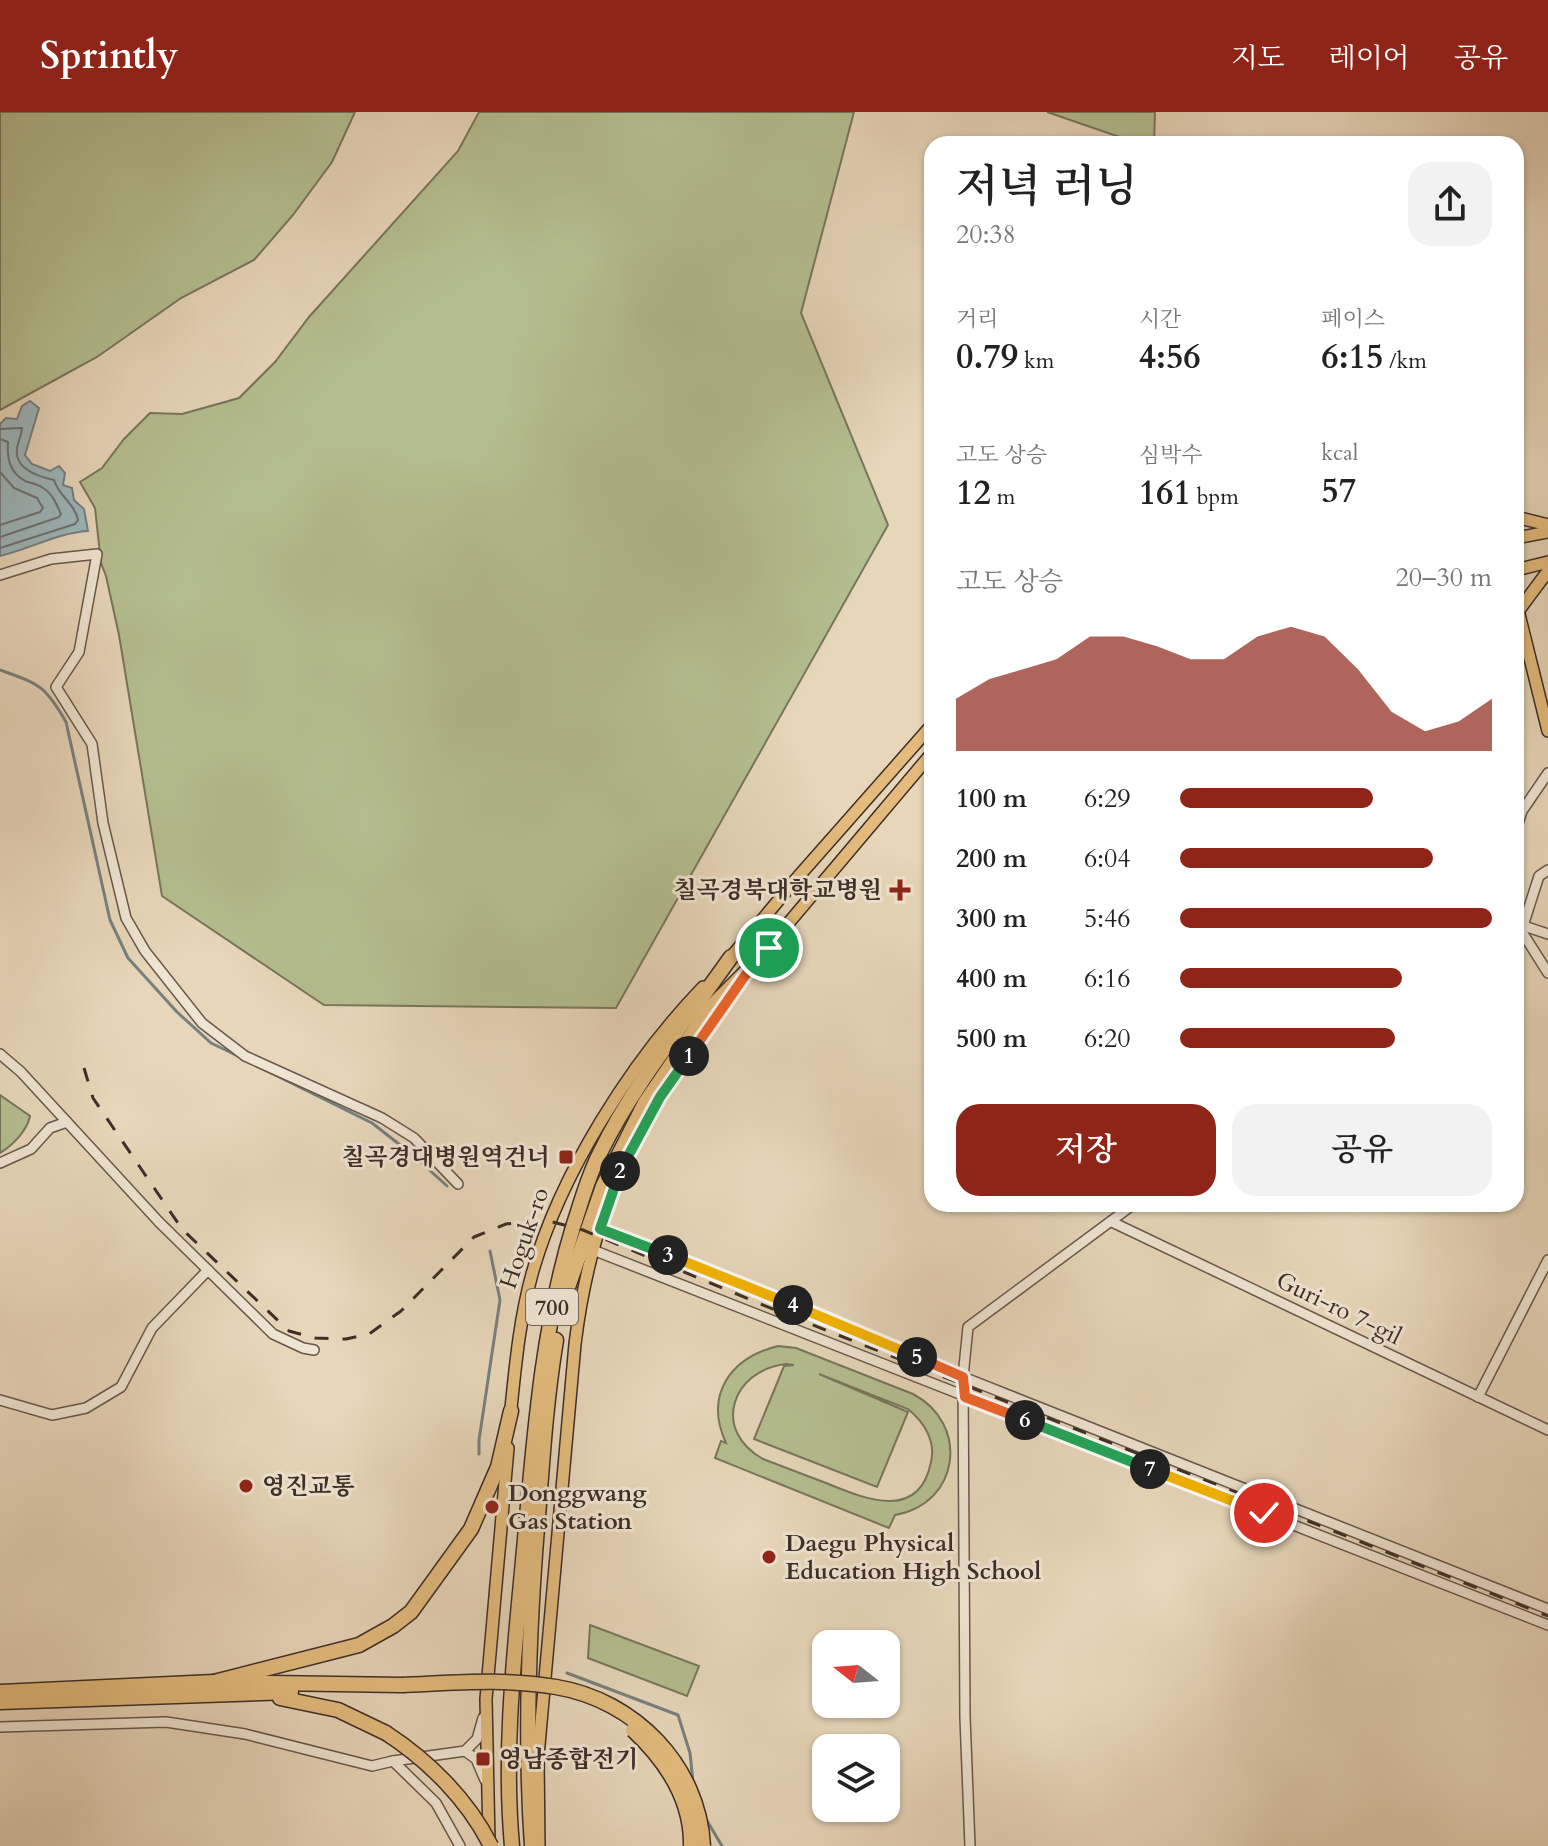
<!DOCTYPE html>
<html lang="ko">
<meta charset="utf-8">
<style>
:root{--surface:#fff;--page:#f2f2f2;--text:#222;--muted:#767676;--accent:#8f2418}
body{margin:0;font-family:Cardo,"Noto Serif KR",serif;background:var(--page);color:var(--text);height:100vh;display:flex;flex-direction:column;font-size:30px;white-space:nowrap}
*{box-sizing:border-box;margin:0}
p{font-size:26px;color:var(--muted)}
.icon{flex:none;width:44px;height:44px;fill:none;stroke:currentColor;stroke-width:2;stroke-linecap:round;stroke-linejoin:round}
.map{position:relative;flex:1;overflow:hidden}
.sheet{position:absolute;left:924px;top:24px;width:600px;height:1076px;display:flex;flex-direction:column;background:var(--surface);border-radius:24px;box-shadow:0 2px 6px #0004}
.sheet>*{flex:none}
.needle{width:52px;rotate:287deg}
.controls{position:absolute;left:812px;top:1518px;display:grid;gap:16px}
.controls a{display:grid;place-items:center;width:88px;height:88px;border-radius:16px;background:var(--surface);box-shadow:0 2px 6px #0004;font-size:40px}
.pin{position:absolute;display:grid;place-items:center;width:68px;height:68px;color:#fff;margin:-34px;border:4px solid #fff;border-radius:50%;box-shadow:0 2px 8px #0007}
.km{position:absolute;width:40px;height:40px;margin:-20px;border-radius:50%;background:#222;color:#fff;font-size:22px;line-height:40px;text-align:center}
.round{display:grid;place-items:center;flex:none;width:84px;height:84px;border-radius:24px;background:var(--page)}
.headline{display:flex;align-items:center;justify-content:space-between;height:136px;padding:0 32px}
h1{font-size:44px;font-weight:600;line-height:60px}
.stats{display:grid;grid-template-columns:repeat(3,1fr);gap:12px;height:136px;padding:8px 32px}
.stats div{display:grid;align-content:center}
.stats b{font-size:34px;font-weight:600}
.stats small{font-size:22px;font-weight:400}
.stats p{font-size:22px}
.chart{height:224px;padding:16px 32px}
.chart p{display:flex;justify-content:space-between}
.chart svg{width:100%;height:144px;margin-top:8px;fill:var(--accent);opacity:.7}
.action{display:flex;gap:16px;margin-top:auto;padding:16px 32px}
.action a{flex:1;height:92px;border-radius:24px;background:var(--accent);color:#fff;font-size:32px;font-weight:600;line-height:92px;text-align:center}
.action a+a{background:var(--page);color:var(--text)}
ul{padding:0 32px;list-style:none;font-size:26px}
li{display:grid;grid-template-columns:128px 96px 1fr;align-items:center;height:60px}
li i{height:20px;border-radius:10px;background:var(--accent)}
header{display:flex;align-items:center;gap:48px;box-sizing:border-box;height:112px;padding:0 40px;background:var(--accent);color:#fff}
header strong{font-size:38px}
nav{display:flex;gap:44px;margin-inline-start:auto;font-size:28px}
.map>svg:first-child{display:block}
</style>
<header>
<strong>Sprintly</strong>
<nav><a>지도</a><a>레이어</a><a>공유</a></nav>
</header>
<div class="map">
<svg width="1548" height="1734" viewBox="0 0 1548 1734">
<rect width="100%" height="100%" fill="#e7d6ba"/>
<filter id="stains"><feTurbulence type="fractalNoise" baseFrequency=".0025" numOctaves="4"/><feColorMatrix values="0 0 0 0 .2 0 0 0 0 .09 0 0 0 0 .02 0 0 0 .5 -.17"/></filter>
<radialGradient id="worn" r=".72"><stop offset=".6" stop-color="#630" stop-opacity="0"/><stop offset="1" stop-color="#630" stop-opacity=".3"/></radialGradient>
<g fill="#b4be90" stroke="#78765c" stroke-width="2" fill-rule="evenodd">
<path d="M0,0h355l-23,50 -39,53 -39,45 -73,38 -84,59 -97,53z"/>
<path d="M479,0h375l-53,201 87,212 -272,483 -292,-3 -162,-109 -43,-261 -13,-59 -5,-13 -6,-55 -15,-26 22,-14 22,-29 26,-26 32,1 57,-16 36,-36 34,-45 149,-166z"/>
<path d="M1047,0h108l-1,32h-14z"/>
<path d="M0,983l30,21c-3,15 -17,29 -30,37z"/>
<path d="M778,1234l18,2 117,46c57,30 47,110 -18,121l-6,13 -174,-70 6,-17 5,2c-22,-48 4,-85 52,-97zM786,1252l8,1 -10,1 -30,73 123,48 31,-75 -89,-38 89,35c16,13 28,32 23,53 -12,61 -68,36 -105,21 -21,-8 -42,-16 -63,-24 -52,-29 -31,-89 23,-95z"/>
<path d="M590,1513l109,41 -12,30 -99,-38z"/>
</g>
<path fill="#9cb6bb" stroke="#768080" stroke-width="2" d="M30,289l9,7 -14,47 7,9 18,7 9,-5 6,7 -2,12 9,3 2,12 10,9 4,22c-31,2 -58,18 -88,25v-132l6,-6 11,1 5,-13z"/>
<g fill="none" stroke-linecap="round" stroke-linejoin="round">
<g stroke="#6c7272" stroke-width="2">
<path d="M0,317l22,-1c0,8 -7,18 -5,27 2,16 24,22 37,25 4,15 21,24 24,40l-3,4 -75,24"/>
<path d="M0,327l8,3c-1,16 1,30 17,39 5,2 13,3 18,7 9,5 14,17 18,26l-2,3 -59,20"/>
<path d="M0,360l14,16 23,10 6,10 -3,4 -40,13"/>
</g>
<g stroke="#768080" stroke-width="3">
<path d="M0,558c39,14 45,15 66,52l44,198 18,38 49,54 34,31 29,14"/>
<path d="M261,956l111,55 41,32 34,31"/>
<path d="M479,1342v-14l21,-140 -10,-49"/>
<path d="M567,1561l111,42 12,38 3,29"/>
<path d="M706,1707l16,27"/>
</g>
<g stroke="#68584c" stroke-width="12">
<g id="minor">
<path d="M0,463l51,-16 46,-5 -18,98 -23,35 36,57 11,79 23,95 19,33 57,72 43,33 137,62 32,20 44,46"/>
<path d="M1516,718l6,-19 26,-38"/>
<path d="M1517,812l31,49"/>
<path d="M1521,813l27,9"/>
<path d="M1523,814l16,-50 9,-6"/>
<path d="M0,942l21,18 138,150 114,112 30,14 11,2"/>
<path d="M0,1051l31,-14 19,-21 17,-6"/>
<path d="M1112,1110l436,208"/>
<path d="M600,1117l117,44 246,104 585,232"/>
<path d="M593,1138l955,375"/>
<path d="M1478,1285l70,-137"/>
<path d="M0,1288l52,15 34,-7 35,-21 31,-59 56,-58"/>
<path d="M0,1615l166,-5 79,12 127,32 21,-5 72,-10 12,-12 6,-21"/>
<path d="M465,1639l11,8 9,21"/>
<path d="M393,1649l43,42 24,43"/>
<path d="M970,1734l-5,-129 -2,-340 5,-50 166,-123"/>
</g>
</g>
<g stroke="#3d2e28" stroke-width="14">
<g id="major">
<path d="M1516,405l32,8"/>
<path d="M1516,426l32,-6"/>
<path d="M1516,458l32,-8"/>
<path d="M1516,490l32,129"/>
<path d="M1519,498l29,-39"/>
<path d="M726,851l72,-86 134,-152"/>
<path d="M748,859l184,-218"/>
<path d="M510,1306c5,-48 9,-97 22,-144 28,-100 99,-212 171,-287"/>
<path d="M489,1729l-3,-142 22,-251"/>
<path d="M539,1734l-1,-90 37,-412c9,-73 29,-147 64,-212 28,-50 64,-96 97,-143"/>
</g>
</g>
<g stroke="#3d2e28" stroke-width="17">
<g id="highway">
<path d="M565,1184l38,-110 42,-83 65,-95 41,-41"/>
<path d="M214,1570l145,-37 34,-19 18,-14 60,-83 27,-62 13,-56"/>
<path d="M0,1580l214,-10 188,3"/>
<path d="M280,1586l58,12 48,23"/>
<path d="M0,1590l291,-10"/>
<path d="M512,1734c-9,-99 3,-198 12,-296 10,-109 17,-217 49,-323 8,-24 15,-51 27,-74 34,-70 86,-132 131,-196"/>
<path d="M532,1734c-8,-115 -3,-228 7,-342 4,-55 8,-110 17,-164"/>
</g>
</g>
<use href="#minor" stroke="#efe4d2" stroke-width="9"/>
<use href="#major" stroke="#e4bb7d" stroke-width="11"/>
<use href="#highway" stroke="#e4bb7d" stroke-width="14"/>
<path stroke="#3d2e28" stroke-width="3" stroke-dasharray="14 14" stroke-linecap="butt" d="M84,956l9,30 89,131 107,102 26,7 31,1 23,-5 32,-23 73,-74 32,-13 39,-4 38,10 197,82 768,304"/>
<g stroke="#3d2e28" stroke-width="17" stroke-linecap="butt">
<g id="highway-bridge">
<path d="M402,1573c51,-2 103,-7 154,2 79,13 143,79 147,159"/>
<path d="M633,1618c32,30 59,70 58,116"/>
<path d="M386,1621c43,28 82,67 105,113"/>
</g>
</g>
<use href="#highway-bridge" stroke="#e4bb7d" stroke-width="14"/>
</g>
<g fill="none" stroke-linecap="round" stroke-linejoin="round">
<g stroke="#fff" stroke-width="16">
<path id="split-1" d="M689,944l62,-89 18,-19"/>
</g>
<g stroke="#fff" stroke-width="16">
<path id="split-2" d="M620,1059l40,-74 29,-41"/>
</g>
<g stroke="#fff" stroke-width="16">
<path id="split-3" d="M620,1059l-20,58 68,26"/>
</g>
<g stroke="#fff" stroke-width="16">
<path id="split-4" d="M668,1143l125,50"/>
</g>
<g stroke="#fff" stroke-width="16">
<path id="split-5" d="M793,1193l124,52"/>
</g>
<g stroke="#fff" stroke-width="16">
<path id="split-6" d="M917,1245l46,20 2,20 60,23"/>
</g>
<g stroke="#fff" stroke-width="16">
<path id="split-7" d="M1025,1308l125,49"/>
</g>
<g stroke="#fff" stroke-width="16">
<path id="split-8" d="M1150,1357l114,44"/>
</g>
<use href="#split-1" stroke="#f0652b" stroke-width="10"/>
<use href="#split-2" stroke="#22a559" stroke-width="10"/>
<use href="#split-3" stroke="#22a559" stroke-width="10"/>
<use href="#split-4" stroke="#f5b400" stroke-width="10"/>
<use href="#split-5" stroke="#f5b400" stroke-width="10"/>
<use href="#split-6" stroke="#f0652b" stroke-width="10"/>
<use href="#split-7" stroke="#22a559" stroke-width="10"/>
<use href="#split-8" stroke="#f5b400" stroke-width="10"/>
</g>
<g fill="#8f2418" stroke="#efe4d2" stroke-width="3">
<path d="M896 766h8v8h8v8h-8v8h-8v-8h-8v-8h8z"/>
<rect x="558" y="1037" width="16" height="16" rx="4"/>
<circle cx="246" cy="1374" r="8"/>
<circle cx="492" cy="1395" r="8"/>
<circle cx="769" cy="1445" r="8"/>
<rect x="475" y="1639" width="16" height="16" rx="4"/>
</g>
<g text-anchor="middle" stroke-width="6" stroke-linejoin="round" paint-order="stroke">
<rect fill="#efe4d2" stroke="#72655b" stroke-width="2" x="526" y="1177" width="52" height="36" rx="6"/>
<g font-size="22" font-weight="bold" fill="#3d2e28">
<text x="552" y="1203">700</text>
</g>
<g font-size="24" font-weight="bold" fill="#3d2e28" stroke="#efe4d2" text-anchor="start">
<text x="882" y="786" text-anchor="end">칠곡경북대학교병원</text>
<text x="550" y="1053" text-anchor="end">칠곡경대병원역건너</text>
<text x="262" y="1382">영진교통</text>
<text x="508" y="1389">Donggwang<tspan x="508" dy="28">Gas Station</tspan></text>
<text x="785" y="1439">Daegu Physical<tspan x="785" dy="28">Education High School</tspan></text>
<text x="499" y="1655">영남종합전기</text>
</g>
<g font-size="24" fill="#3d2e28" stroke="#efe4d2">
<text transform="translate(524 1126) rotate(-71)" y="8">Hoguk-ro</text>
<text transform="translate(1339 1196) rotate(26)" y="8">Guri-ro 7-gil</text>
</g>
</g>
<rect width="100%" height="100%" filter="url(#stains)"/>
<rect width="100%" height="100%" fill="url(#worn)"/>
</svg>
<div class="controls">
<a><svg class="needle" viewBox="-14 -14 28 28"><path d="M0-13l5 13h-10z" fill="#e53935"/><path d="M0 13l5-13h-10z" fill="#767676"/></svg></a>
<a><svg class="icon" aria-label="layers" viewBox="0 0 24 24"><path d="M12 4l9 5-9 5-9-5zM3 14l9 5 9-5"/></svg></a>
</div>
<div class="pin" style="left:769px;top:836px;background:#1e9e55"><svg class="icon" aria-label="arrive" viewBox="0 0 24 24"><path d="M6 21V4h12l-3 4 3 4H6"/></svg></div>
<div class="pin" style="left:1264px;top:1401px;background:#d93025"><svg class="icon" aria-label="check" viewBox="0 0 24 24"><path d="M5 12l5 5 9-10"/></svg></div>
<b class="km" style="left:689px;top:944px">1</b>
<b class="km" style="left:620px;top:1059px">2</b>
<b class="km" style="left:668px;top:1143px">3</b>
<b class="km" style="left:793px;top:1193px">4</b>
<b class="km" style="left:917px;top:1245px">5</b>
<b class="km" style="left:1025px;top:1308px">6</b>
<b class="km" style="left:1150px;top:1357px">7</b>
<section class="sheet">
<div class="headline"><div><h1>저녁 러닝</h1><p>20:38</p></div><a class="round"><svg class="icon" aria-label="share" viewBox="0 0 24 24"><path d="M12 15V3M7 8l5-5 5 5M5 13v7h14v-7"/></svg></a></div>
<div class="stats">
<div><p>거리</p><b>0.79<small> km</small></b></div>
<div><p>시간</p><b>4:56</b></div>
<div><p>페이스</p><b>6:15<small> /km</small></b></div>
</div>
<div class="stats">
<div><p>고도 상승</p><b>12<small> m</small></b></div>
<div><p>심박수</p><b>161<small> bpm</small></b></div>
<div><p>kcal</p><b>57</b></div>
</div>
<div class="chart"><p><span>고도 상승</span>20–30 m</p>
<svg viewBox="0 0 160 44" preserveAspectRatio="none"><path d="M0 44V28L10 22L20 19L30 16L40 9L50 9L60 12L70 16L80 16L90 9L100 6L110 9L120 19L130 32L140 38L150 35L160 28V44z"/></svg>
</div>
<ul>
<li><b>100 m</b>6:29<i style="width:62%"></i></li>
<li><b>200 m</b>6:04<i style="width:81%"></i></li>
<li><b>300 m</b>5:46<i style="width:100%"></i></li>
<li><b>400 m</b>6:16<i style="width:71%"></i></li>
<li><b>500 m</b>6:20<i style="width:69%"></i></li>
</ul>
<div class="action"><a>저장</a><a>공유</a></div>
</section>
</div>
